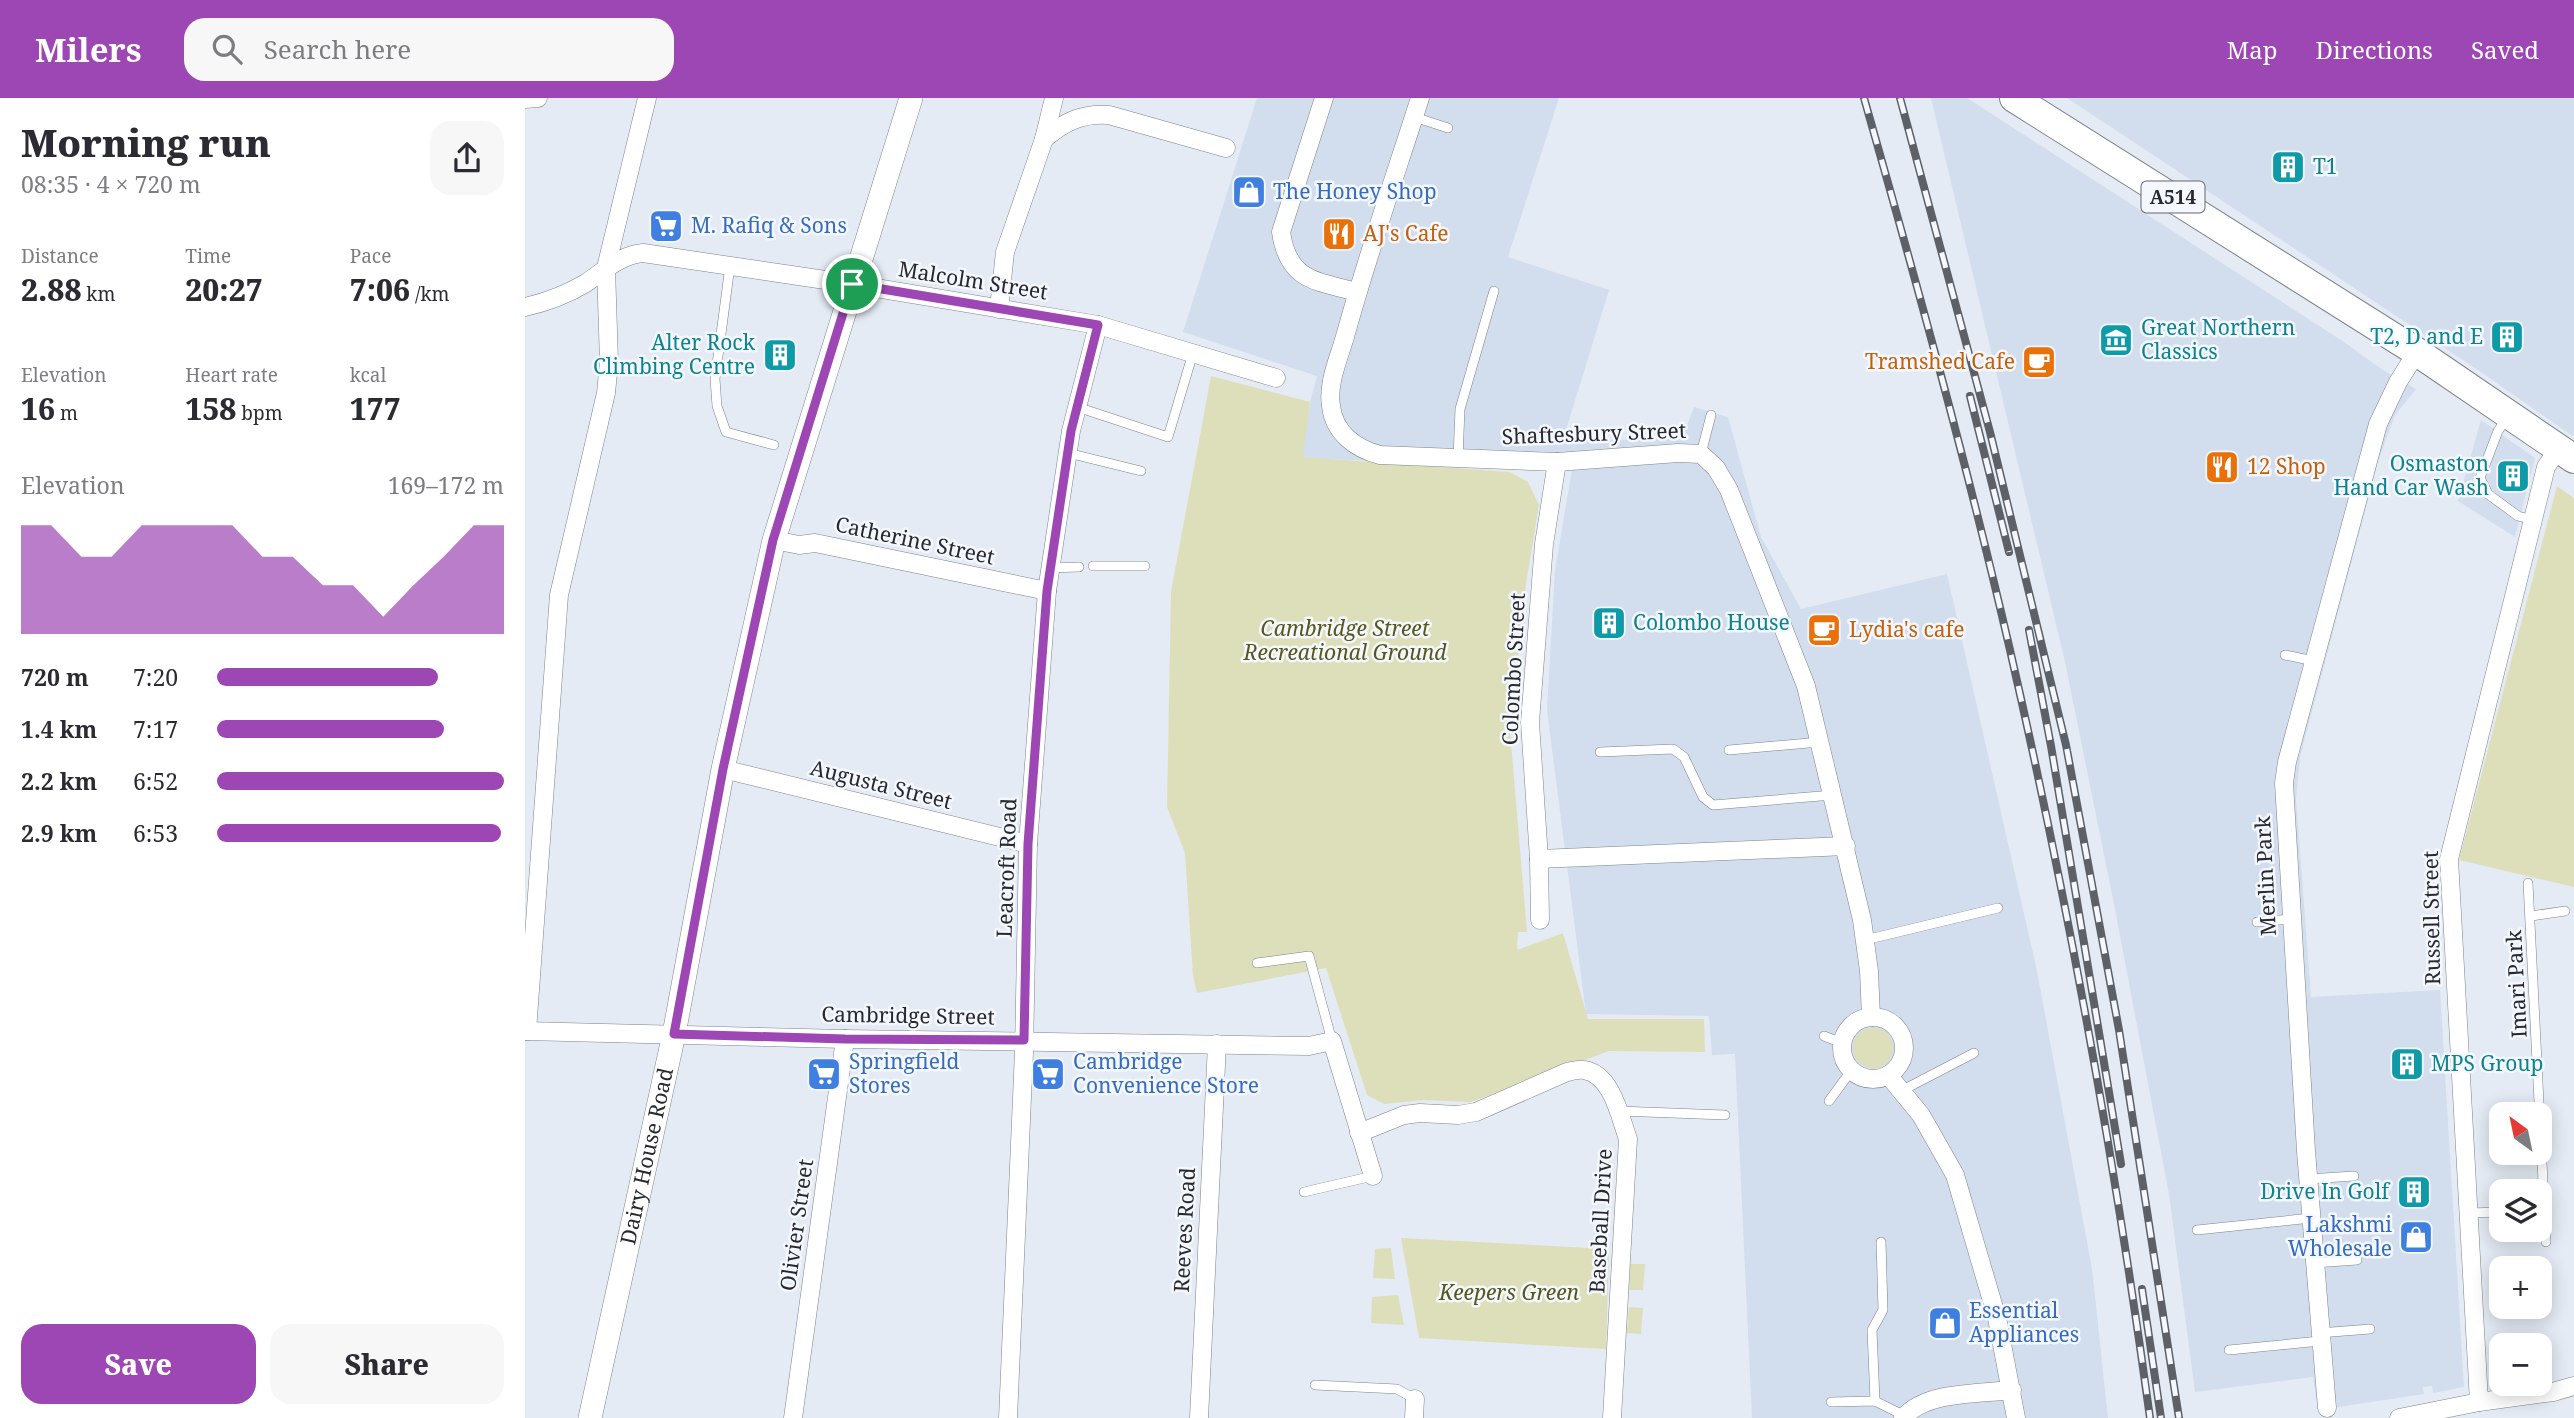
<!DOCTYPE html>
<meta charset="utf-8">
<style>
:root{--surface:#fff;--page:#f7f7f7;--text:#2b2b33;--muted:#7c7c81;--accent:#9d47b4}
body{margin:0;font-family:"Noto Serif",serif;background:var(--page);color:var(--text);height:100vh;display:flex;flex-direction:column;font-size:26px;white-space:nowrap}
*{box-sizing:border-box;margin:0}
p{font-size:23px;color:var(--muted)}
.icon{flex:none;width:38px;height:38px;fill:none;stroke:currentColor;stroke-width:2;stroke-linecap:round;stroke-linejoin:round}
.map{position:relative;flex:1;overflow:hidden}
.side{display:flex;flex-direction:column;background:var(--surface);width:525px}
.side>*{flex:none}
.needle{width:46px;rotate:327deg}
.controls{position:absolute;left:1964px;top:1004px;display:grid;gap:14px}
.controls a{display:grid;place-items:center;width:63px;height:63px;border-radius:14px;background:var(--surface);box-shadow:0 4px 18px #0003;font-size:35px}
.pin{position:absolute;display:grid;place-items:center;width:60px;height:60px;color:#fff;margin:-30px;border:4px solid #fff;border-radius:50%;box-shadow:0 2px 7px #0007}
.round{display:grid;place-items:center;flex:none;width:74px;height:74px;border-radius:21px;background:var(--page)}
.summary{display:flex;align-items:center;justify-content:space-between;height:119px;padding:0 21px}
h1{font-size:38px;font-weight:800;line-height:52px}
.stats{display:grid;grid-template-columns:repeat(3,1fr);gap:10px;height:119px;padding:7px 21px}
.stats div{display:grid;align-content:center}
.stats b{font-size:30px;font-weight:800}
.stats small{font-size:19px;font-weight:400}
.stats p{font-size:19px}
.chart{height:196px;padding:14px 21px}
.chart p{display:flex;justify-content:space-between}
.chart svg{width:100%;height:126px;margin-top:7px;fill:var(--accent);opacity:.7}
.button{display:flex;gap:14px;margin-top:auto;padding:14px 21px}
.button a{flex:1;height:80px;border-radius:21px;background:var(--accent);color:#fff;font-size:28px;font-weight:800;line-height:80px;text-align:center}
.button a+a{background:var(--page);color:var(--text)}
ul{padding:0 21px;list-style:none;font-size:23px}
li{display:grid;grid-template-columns:112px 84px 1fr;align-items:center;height:52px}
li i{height:18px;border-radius:9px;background:var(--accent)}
header{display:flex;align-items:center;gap:42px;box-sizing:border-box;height:98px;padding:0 35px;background:var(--accent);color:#fff}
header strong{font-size:33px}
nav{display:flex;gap:38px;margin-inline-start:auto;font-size:24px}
.search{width:490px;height:63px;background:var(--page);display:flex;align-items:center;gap:18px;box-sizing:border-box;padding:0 24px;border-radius:21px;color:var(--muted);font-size:26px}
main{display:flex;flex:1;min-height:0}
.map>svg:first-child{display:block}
</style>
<header>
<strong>Milers</strong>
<div class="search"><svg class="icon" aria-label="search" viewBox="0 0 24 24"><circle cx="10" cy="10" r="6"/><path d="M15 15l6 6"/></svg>Search here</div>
<nav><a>Map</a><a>Directions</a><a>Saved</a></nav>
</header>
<main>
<section class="side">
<div class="summary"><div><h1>Morning run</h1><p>08:35 · 4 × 720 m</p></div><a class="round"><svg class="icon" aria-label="share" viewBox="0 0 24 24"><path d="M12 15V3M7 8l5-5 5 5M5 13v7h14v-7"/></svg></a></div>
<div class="stats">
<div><p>Distance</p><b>2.88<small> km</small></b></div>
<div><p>Time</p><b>20:27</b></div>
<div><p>Pace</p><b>7:06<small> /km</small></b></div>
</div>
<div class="stats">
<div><p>Elevation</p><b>16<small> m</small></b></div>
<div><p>Heart rate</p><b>158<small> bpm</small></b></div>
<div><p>kcal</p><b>177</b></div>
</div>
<div class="chart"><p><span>Elevation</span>169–172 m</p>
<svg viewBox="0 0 160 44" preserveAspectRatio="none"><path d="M0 44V6L10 6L20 17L30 17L40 6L50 6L60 6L70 6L80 17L90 17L100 27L110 27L120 38L130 27L140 17L150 6L160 6V44z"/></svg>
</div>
<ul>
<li><b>720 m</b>7:20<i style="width:77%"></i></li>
<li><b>1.4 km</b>7:17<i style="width:79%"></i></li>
<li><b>2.2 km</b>6:52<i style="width:100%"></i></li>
<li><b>2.9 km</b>6:53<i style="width:99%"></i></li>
</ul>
<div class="button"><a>Save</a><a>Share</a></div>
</section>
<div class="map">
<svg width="2049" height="1320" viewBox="0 0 2049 1320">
<rect width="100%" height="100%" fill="#e4ebf4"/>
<g fill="#d2deed">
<path d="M732,0h302l-51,159 101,33 -47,153 111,-6 12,-6 9,-24 34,10 33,120 40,72 146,-35 90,397 55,298 16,149h-356l-17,-364 -23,1 -3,-39 -123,-2 -39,-304 8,-140 17,-101 -270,-11 8,-56 7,-26 -134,-44z"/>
<path d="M1406,0h36l377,244 39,28 33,19 -21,26 -17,47 -78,295 -4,42 15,198 129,-7 24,397 -31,6 -1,-7 -9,1 1,7 -106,16 -5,-33 -118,15 -26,-198 -56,-295 -48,-237z"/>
<path d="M1542,0h507v339l-93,-65z"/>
<path d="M1956,322l54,38 -20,79 -57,-36z"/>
</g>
<g fill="#dddfba">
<path d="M686,278l99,26 -7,55 207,15 18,10 11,23 -13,79 -16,147 17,201h-9l-1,18 46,-17 25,86h116l1,33 -96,-1 -138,51 -47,-2 -40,4 -17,-9 -41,-127 -129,25 -4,-17 -8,-123 -18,-46 4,-215z"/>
<path d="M2032,388l17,12v389l-115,-27z"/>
<circle cx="1348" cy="950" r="20"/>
<path d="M876,1140l208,11 -3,100 -187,-11z"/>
<path d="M866,1150l4,31 -22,-1 2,-29z"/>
<path d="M1105,1166h15l-2,26h-14z"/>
<path d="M873,1197l6,30 -33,-2 1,-26z"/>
<path d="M1104,1209l14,1 -2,26 -14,-1z"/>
</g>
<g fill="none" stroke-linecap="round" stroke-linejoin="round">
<g stroke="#7d838c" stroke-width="10">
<g id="service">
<path d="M889,19l34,11"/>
<path d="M205,168l-15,113 2,27 9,26 48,13"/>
<path d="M552,309l91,30 25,-84"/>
<path d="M1982,320l-9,13 -18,47 8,16 30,22 15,4"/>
<path d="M543,355l73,18"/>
<path d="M1176,356l10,-39"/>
<path d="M933,360l2,-49 34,-118"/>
<path d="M568,468h52"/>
<path d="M525,470l29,-1"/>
<path d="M1760,557l29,6"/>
<path d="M1204,652l91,-8"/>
<path d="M1075,654l73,-3 11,8 19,40 10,8 120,-10"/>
<path d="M2003,785l18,359"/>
<path d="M2006,818l34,-5"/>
<path d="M1732,824l34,-3"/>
<path d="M1340,842l133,-32"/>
<path d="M732,865l52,-7 23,85"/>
<path d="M1299,938l18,7"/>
<path d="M1376,993l73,-38"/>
<path d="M1304,1003l22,-30"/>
<path d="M1093,1013l107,4"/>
<path d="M1783,1081l46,-3"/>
<path d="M779,1094l69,-16"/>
<path d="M1944,1115l32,-1"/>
<path d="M1672,1132l114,-12"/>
<path d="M1789,1165l43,-3"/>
<path d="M1794,1235l51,-4"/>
<path d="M1704,1252l91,-9"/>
<path d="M790,1287l82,4 18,10"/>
<path d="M1350,1303l-3,-71 11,-20 -2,-68"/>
<path d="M1306,1304l44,-1 30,15"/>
</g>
</g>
<g stroke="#7d838c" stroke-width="19">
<g id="minor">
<path d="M799,0l-43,134c7,49 35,49 76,60"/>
<path d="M895,0c-25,78 -52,156 -74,235 -6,23 -19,49 -15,73 3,27 25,43 49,49l177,7 121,-9 23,1 15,14 13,22 77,196 56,234 7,51 2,46"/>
<path d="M0,1l13,-1"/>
<path d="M519,41c20,-17 38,-26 65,-24l117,33"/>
<path d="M0,209c22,-5 41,-12 61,-24 18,-12 34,-28 57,-30l209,31 246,41 178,53"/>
<path d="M474,211l6,-57 39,-113 10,-41"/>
<path d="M249,442l25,5 16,-2 232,48"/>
<path d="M198,671l305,75"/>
<path d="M1014,761l307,-13"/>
<path d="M1015,822l-1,-61 -9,-137 14,-178 13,-82"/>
<circle cx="1348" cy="950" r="31"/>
<path d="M0,933l320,8 464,7 23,-5 41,135"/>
<path d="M2,933l32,-436 47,-202 3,-31 -3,-94 41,-170"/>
<path d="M1363,977l33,40 34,60 42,143 19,100"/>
<path d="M834,1035l45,-18 16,-2 38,2 18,-3 91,-40c5,-1 12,-3 17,-2 28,4 36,47 44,69l-16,279"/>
<path d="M1954,1304l-30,-543 97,-392 13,-20"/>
<path d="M1802,1310l-21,-257 -22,-368 3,-21 91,-338 20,-42 19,-30"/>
<path d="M268,1320l52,-379"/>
<path d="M483,1320l16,-366 4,-208 19,-253 24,-160 27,-106"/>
<path d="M674,1320l18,-374"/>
<path d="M889,1320l1,-19"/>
<path d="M1378,1320c22,-27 76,-24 109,-28"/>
<path d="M1874,1320l80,-16 74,-10 21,-6"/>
</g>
</g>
<g stroke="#7d838c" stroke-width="24">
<g id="tertiary">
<path id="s1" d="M65,1320l84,-384 49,-265 51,-229 137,-442"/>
</g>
</g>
<g stroke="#7d838c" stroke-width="30">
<path id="primary" d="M1489,0l403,254 157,107"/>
</g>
<use href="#service" stroke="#fff" stroke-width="9"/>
<use href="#minor" stroke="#fff" stroke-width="18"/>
<use href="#tertiary" stroke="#fff" stroke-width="23"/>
<use href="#primary" stroke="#fff" stroke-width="28"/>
<g stroke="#5d6066" stroke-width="8">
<g id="rail">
<path d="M1339,0c52,183 103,366 146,552 58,253 105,510 140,768"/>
<path d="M1375,0l90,334 76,313 53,285 60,388"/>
<path d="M1445,298l39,156"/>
<path d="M1504,532l22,116 70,418"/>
<path d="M1617,1191l19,129"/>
</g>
</g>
<use href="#rail" stroke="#f4f8fe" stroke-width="5" stroke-dasharray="16" stroke-linecap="butt"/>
</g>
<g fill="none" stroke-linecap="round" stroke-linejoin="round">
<g stroke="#fff" stroke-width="14">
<path id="route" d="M327,186l246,41 -27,106 -24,160 -19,253 -4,196 -179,-1 -171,-5 49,-265 50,-229z"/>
</g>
<use href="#route" stroke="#9d47b4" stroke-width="9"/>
</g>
<defs>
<g id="building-square" transform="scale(1.75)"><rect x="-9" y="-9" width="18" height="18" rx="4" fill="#0f9aa8" stroke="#f4f8fe"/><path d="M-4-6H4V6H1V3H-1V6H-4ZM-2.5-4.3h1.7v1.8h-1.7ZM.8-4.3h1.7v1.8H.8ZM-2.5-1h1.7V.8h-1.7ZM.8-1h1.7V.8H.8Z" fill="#fff"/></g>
<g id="shop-square" transform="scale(1.75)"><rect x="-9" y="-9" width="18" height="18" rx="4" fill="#3f7fe0" stroke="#f4f8fe"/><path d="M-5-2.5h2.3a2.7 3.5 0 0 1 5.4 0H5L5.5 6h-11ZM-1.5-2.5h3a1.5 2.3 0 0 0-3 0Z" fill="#fff"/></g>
<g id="supermarket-square" transform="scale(1.75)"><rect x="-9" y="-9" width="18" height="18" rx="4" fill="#3f7fe0" stroke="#f4f8fe"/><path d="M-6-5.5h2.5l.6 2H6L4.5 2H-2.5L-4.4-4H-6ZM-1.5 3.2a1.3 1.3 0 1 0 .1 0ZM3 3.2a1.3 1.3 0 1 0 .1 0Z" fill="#fff"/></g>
<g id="restaurant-square" transform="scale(1.75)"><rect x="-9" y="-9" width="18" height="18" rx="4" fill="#e8710a" stroke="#f4f8fe"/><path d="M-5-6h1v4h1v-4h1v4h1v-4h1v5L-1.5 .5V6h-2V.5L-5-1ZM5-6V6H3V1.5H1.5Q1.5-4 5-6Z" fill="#fff"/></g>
<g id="museum-square" transform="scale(1.75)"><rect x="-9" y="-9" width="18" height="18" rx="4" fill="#0f9aa8" stroke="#f4f8fe"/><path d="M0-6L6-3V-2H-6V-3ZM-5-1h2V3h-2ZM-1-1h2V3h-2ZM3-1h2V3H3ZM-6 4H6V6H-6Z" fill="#fff"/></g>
<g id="cafe-square" transform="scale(1.75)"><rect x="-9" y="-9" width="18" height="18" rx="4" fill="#e8710a" stroke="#f4f8fe"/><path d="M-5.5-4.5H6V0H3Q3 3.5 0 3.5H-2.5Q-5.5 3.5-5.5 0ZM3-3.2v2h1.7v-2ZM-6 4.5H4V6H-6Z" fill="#fff"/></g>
</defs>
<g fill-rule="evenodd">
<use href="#building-square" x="1763" y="69"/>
<use href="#shop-square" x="724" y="94"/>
<use href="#supermarket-square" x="141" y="128"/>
<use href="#restaurant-square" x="814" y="136"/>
<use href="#building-square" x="1982" y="239"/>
<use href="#museum-square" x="1591" y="242"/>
<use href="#building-square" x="255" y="257"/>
<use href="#cafe-square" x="1514" y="264"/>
<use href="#restaurant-square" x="1697" y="369"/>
<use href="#building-square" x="1988" y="378"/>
<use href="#building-square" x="1084" y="525"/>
<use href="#cafe-square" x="1299" y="532"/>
<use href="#building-square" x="1882" y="966"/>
<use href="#supermarket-square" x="299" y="976"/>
<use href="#supermarket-square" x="523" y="976"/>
<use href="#building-square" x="1889" y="1094"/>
<use href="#shop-square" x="1891" y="1139"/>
<use href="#shop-square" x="1420" y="1225"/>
</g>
<g text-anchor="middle" stroke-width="5" stroke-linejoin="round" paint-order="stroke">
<rect fill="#f4f8fe" stroke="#64676c" stroke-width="2" x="1616.5" y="83.5" width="63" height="31" rx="5"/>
<g font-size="19" font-weight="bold" fill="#27292d">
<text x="1648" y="106">A514</text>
</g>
<g font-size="21" fill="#0d838f" stroke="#f4f8fe" text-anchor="start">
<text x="1788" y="76">T1</text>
<text x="1616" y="237">Great Northern<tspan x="1616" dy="24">Classics</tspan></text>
<text x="1958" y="246" text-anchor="end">T2, D and E</text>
<text x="230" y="252" text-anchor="end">Alter Rock<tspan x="230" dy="24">Climbing Centre</tspan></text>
<text x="1964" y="373" text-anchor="end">Osmaston<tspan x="1964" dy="24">Hand Car Wash</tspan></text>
<text x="1108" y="532">Colombo House</text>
<text x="1906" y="973">MPS Group</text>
<text x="1864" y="1101" text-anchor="end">Drive In Golf</text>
</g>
<g font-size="21" fill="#366cbe" stroke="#f4f8fe" text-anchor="start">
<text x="748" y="101">The Honey Shop</text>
<text x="166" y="135">M. Rafiq &amp; Sons</text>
<text x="324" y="971">Springfield<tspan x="324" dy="24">Stores</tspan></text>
<text x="548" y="971">Cambridge<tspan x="548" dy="24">Convenience Store</tspan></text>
<text x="1867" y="1134" text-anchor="end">Lakshmi<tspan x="1867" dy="24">Wholesale</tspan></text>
<text x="1444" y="1220">Essential<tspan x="1444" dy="24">Appliances</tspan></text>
</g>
<g font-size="21" fill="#c56008" stroke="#f4f8fe" text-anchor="start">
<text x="838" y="143">AJ's Cafe</text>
<text x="1490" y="271" text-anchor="end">Tramshed Cafe</text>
<text x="1722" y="376">12 Shop</text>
<text x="1324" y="539">Lydia's cafe</text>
</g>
<g font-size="21" fill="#27292d" stroke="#f4f8fe">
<text transform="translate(448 183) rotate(9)" y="7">Malcolm Street</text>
<text transform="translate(1069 336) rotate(-2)" y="7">Shaftesbury Street</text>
<text transform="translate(390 443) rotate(12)" y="7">Catherine Street</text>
<text transform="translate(989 571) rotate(-87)" y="7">Colombo Street</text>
<text transform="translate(356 687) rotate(14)" y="7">Augusta Street</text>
<text transform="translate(482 770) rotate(-88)" y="7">Leacroft Road</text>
<text transform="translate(1741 778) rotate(-93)" y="7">Merlin Park</text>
<text transform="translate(1907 820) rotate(-91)" y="7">Russell Street</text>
<text transform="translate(1992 886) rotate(-93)" y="7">Imari Park</text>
<text transform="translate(383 918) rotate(1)" y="7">Cambridge Street</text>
<text dy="7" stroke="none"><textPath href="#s1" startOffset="268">Dairy House Road</textPath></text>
<text transform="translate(1076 1123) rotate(-87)" y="7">Baseball Drive</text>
<text transform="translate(272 1127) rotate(-82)" y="7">Olivier Street</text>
<text transform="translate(660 1132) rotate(-87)" y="7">Reeves Road</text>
</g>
<g font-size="21" font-style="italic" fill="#56571b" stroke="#f4f8fe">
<text x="820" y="538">Cambridge Street<tspan x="820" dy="24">Recreational Ground</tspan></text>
<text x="984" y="1202">Keepers Green</text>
</g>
</g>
</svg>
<div class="controls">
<a><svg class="needle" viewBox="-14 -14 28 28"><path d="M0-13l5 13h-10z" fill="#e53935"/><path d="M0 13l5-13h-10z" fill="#7c7c81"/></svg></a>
<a><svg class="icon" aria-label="layers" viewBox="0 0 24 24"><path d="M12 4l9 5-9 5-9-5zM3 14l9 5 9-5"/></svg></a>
<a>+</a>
<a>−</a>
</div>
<div class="pin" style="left:327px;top:186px;background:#1e9e55"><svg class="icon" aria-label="arrive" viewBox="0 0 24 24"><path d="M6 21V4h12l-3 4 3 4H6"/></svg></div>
</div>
</main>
